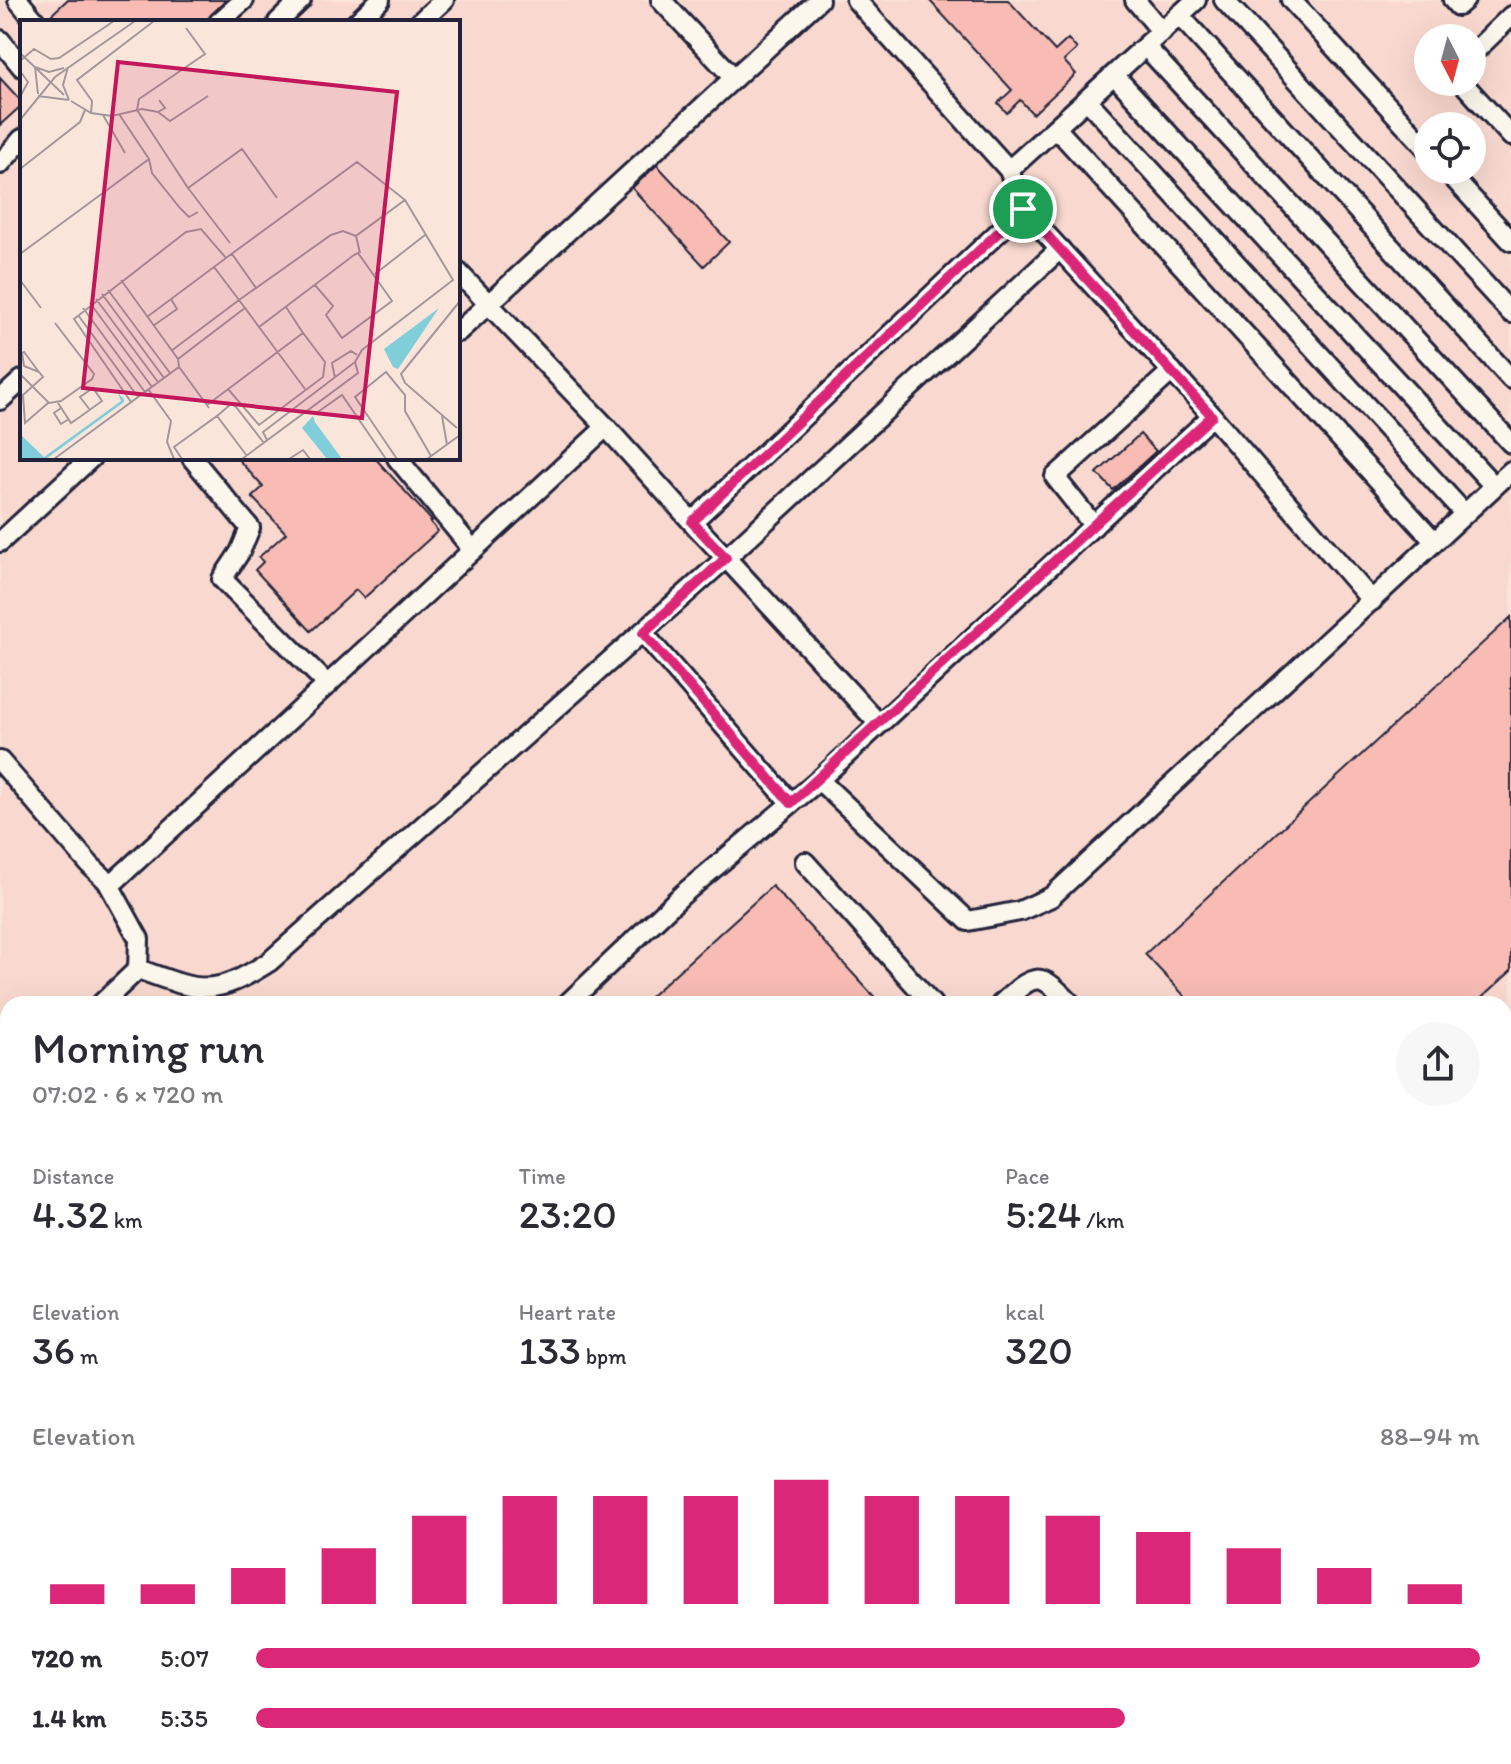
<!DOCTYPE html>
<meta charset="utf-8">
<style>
:root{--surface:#fff;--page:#f7f7f7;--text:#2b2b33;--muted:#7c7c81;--accent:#db2777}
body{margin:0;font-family:Itim,sans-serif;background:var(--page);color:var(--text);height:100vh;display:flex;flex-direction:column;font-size:30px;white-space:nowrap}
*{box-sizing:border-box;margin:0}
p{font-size:26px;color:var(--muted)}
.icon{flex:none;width:44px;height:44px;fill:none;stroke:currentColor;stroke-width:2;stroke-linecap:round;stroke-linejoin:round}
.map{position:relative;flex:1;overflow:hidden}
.panel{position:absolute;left:0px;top:996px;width:1512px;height:768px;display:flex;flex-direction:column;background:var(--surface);border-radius:24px 24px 0 0;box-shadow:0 8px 32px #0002}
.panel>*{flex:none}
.needle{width:52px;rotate:174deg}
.buttons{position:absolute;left:1414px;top:24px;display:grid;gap:16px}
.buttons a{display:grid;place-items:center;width:72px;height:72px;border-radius:50%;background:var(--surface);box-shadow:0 8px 32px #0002;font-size:40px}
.pin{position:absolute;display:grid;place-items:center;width:68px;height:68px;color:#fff;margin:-34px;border:4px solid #fff;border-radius:50%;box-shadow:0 2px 8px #0007}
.round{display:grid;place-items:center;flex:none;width:84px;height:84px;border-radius:42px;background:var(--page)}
.overview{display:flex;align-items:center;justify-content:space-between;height:136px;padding:0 32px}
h1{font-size:44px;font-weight:600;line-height:60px}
.metrics{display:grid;grid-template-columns:repeat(3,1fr);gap:12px;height:136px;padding:8px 32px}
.metrics div{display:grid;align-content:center}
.metrics b{font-size:40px;font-weight:600}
.metrics small{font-size:22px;font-weight:400}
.metrics p{font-size:22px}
.chart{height:224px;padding:16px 32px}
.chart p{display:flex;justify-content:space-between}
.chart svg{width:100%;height:144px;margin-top:8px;stroke:var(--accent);stroke-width:6}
ul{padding:0 32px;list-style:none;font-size:26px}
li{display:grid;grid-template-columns:128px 96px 1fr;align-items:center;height:60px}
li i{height:20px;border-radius:10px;background:var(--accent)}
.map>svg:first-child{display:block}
</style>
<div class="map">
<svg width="1511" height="1764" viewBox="0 0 1511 1764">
<rect width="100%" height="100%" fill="#fae5db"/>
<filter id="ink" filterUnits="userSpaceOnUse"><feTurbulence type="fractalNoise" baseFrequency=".0125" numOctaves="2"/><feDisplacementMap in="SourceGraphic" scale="16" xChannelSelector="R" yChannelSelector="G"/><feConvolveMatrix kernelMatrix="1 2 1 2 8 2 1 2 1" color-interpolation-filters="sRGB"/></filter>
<g filter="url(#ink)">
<path fill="#f9d9cf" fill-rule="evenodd" d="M0,0h1511v1764h-919l-12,-8h924v-752h-1496v386l-8,-5zM22,22h436v436h-436zM1428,38h44v44h-44zM1428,126h44v44h-44z"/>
<g fill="#f8bcb4" stroke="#22223b" stroke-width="2">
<path d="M67,0h159l-21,22h-149l-6,-6z"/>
<path d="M929,0h79l47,51 13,-12 9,10 -13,12 12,13 -43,40 -13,-14 -13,13 -9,-10 14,-13z"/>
<path d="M0,78l22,24v3l-22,20z"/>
<path d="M657,165l72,77 -25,24 -72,-78z"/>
<path d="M1140,434l16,17 -43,39 -16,-17z"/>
<path d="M237,458h138l57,63 -2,1 8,9 -74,67 -8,-8 -45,41 -56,-61 8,-8 -4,-5 27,-24 -34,-36 11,-10z"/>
<path d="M1511,617v354l-36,33h-283l-47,-50z"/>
<path d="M772,886l109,118h-239z"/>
</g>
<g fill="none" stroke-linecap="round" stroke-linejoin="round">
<g stroke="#22223b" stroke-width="24">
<g id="minor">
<path d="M18,0l18,22"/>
<path d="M661,0l73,78"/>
<path d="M856,0l153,170 187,-170"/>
<path d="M1135,0l27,32"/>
<path d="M1224,0l287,313"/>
<path d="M1291,0l137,150"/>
<path d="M1453,0l5,6 7,-6"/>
<path d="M1179,15l332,364"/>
<path d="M219,22l25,-22"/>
<path d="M278,22l23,-22"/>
<path d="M357,22l23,-22"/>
<path d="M420,22l24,-22"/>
<path d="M0,40l22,27"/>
<path d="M1146,47l365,396"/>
<path d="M1472,54l39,-38"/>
<path d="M1114,75l380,411"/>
<path d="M1462,82l49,54"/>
<path d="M1087,100l377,413"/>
<path d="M1056,128l378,413"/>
<path d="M0,164l22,-25"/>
<path d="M1446,170l65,71"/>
<path d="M1023,209l178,194 171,198"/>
<path d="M458,272l148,155"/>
<path d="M458,332l361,-332"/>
<path d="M0,400l22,-20"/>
<path d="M192,458l58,70 -10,24 -18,27 106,106"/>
<path d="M397,458l76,92"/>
<path d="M1094,526l-39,-49 117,-106"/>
<path d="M0,542l91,-84"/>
<path d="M643,633l148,170"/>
<path d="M879,724l-153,-166 334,-309"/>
<path d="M0,761l90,104 17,16 9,-1 490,-453 86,95 331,-313 -14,-39"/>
<path d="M819,780l393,-364"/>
<path d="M805,862l127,142"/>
<path d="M138,969c61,22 73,30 131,-7l457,-404 -34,-36"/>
<path d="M101,1004l37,-35 1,-30 -32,-58"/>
<path d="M567,1004l116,-110 136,-114 149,141 52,-10 31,-14 460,-426"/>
<path d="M1001,1004c34,-31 38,-34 70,0"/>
<path d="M1504,1068l7,-6"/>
<path d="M0,1100l8,-8"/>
<path d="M0,1264l8,6"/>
<path d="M1504,1372l7,7"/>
<path d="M1504,1477l7,-2"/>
<path d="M1174,1764l9,-8"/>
</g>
</g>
<use href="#minor" stroke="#fbf7ec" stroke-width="18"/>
<g stroke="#22223b" stroke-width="8">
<g id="rail">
<path d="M0,1476l8,5"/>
<path d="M472,1756l16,8"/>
<path d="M663,1756l12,8"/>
<path d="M888,1756l1,8"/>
</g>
</g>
<use href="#rail" stroke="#fbf7ec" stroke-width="5" stroke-dasharray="15" stroke-linecap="butt"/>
</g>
</g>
<g fill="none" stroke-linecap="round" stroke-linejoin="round" filter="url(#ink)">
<g stroke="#fff" stroke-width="16">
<path id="route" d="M1023,209l189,207 -421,387 -148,-170 83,-75 -34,-36z"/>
</g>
<use href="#route" stroke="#db2777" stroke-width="10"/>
</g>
<g transform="translate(20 20)">
<rect width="440" height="440" fill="#fae5db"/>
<path d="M419,288l-41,61 -5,-2 -9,-18zM98,373l6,6v3l-78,57h-26v-25l24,23 77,-56zM293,396l2,6 27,37h-15l-25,-31z" fill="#7fceda"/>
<path fill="none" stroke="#a4979b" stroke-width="2" d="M0,33l44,42M0,41l14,-12 17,10 8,-1 55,-37M15,47l14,5 15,-4M15,47l3,27M48,47l-5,18 6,15M0,51l8,11 -8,15M18,76l31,4M51,81l20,12 21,3 30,-7 16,3 7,-4 -6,-8M117,90l51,78 54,-39 35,49M117,90l2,-11 66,-45 -19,-26M138,92l12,9 38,-25M71,93l1,-12 -15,-21 77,-59M83,95l22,38M0,100l35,-43 80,-56M129,139l3,14 28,35 9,9 9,-5M0,149l60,-47 5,-12M168,168l42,55M0,234l129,-95 -30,-45M212,234l24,34M355,254l50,-39M0,260l21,28M101,260l57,79M88,270l62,83M82,274l62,84M76,279l62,83M70,283l62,84M266,287l17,26M63,288l62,84M225,288l-6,-8 92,-65 12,-4 13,5M58,295l60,82M127,297l79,-59M133,306l24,-17 -6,-10M239,307l46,62M151,331l68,-51 -25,-33M159,347l-1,-8 67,-51 14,19 95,-72 4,-2 34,48 -50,37 -16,-23 7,-9 -18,-21M19,352l-15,-6 -2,-13 2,-1 15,20 4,5 -20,18 2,28 23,-20M0,354l29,29 12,-2 31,-22 2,-5 -39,-51M315,358l-3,-15 19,-12 6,4M128,369l23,32 -4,21 7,17M111,382l-57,-83 112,-87 15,-3 25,29 131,-96 48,38M38,383l13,20 6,-4 25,-18 -9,-13 -13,9 10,13M187,385l96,-72 22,29 -2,15 -64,48 -31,-36M41,388l-7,5 7,11 8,-5M295,394l27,-19 44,64M197,396l14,-12 5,3 28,36M422,396l5,29M437,408l-52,-45 -4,-9 59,-73M247,420l-4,-8 92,-70M34,439l125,-92 30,41M162,439l-8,-12 43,-31 30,40M222,439l116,-86 -3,-11 7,-12 91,-70 -48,-80 -49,36 4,17M269,439l14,-9 7,9M377,439l-42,-62 31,-25 19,23v16l26,45M407,439l33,-24"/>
<path fill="#c2185b" fill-opacity="0.15" stroke="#c2185b" stroke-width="4" d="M98,42l279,30 -35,326 -279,-30z"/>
<rect width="440" height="440" fill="none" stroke="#22223b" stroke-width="4"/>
</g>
</svg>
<div class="buttons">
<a><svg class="needle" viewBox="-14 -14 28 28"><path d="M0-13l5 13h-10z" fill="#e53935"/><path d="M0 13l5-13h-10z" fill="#7c7c81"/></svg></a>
<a><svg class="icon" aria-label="locate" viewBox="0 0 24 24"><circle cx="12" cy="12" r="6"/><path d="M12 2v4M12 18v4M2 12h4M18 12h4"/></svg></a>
</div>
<div class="pin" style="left:1023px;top:209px;background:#1e9e55"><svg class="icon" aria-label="arrive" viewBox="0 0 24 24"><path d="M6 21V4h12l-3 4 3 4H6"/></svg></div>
<section class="panel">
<div class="overview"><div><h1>Morning run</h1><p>07:02 · 6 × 720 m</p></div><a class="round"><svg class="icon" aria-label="share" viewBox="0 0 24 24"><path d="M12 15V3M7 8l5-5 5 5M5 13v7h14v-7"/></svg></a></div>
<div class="metrics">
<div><p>Distance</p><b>4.32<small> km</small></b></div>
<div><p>Time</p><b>23:20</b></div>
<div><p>Pace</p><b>5:24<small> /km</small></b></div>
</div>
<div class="metrics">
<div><p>Elevation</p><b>36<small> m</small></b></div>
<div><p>Heart rate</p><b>133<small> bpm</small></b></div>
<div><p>kcal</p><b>320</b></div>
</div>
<div class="chart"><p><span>Elevation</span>88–94 m</p>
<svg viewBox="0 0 160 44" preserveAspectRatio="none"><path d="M5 44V38M15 44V38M25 44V33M35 44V27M45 44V17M55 44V11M65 44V11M75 44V11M85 44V6M95 44V11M105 44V11M115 44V17M125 44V22M135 44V27M145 44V33M155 44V38"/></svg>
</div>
<ul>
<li><b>720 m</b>5:07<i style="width:100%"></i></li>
<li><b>1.4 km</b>5:35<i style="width:71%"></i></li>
</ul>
</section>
</div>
